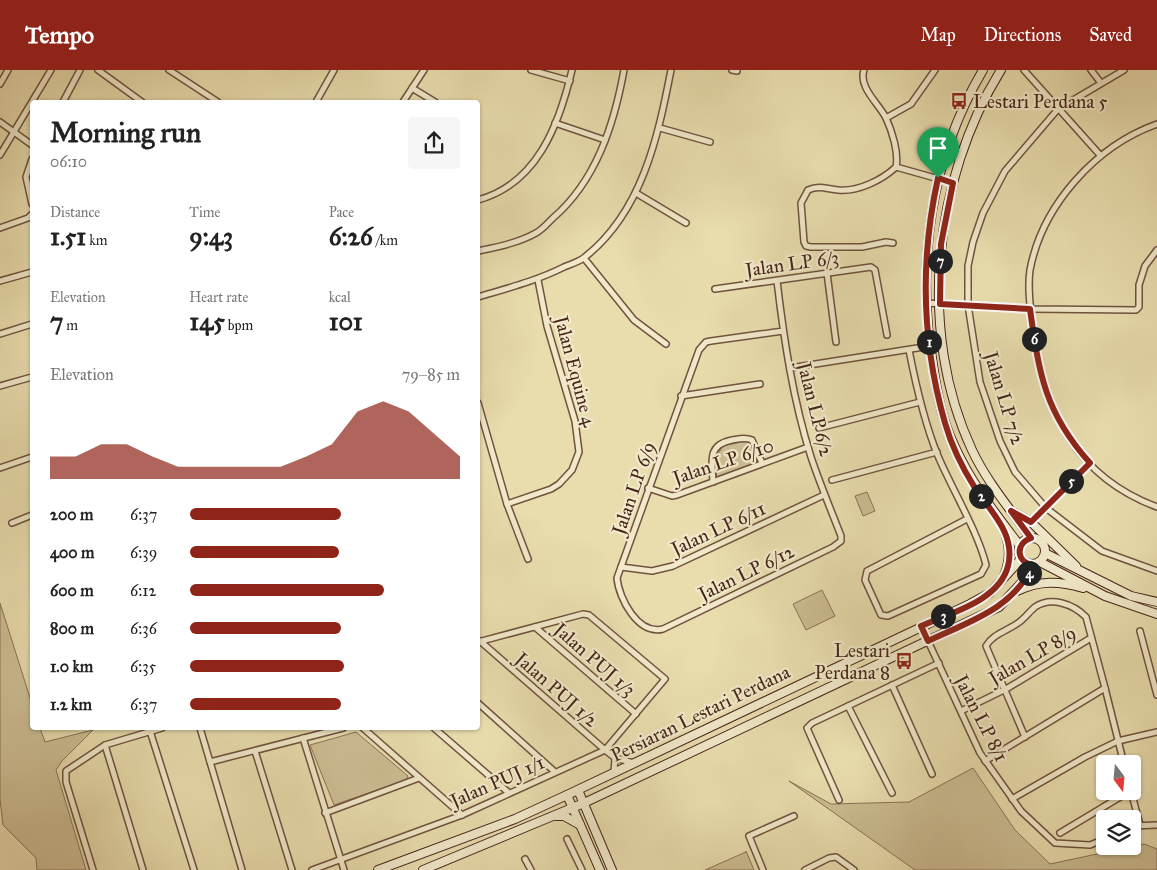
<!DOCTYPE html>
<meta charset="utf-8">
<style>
:root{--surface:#fff;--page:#f6f6f6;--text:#222;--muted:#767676;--accent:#8f2418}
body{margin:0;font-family:"IM FELL Great Primer",serif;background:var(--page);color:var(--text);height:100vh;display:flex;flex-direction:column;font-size:19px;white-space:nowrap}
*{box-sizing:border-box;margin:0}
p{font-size:16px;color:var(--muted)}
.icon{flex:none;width:28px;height:28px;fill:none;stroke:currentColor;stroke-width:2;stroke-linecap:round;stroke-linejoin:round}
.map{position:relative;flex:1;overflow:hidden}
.sheet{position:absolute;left:30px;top:30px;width:450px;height:630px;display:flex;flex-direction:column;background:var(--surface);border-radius:5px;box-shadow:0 1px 4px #0004}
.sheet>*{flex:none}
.needle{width:32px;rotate:164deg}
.tools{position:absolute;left:1096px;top:685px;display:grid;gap:10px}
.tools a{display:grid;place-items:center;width:45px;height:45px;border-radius:5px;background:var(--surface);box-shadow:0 1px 4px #0004;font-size:25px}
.pin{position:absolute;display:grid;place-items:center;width:42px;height:42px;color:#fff;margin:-51px -21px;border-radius:50% 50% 50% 0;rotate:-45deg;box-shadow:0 0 5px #0007}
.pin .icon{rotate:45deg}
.km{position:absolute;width:25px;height:25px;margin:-12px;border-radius:50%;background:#222;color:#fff;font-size:14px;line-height:25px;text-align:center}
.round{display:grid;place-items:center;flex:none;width:52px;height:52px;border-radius:5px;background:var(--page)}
.headline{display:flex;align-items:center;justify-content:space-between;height:85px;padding:0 20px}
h1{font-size:28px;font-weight:800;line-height:38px}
.metrics{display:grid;grid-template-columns:repeat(3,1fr);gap:8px;height:85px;padding:5px 20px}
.metrics div{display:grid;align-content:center}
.metrics b{font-size:25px;font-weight:800}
.metrics small{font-size:14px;font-weight:400}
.metrics p{font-size:14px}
.chart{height:140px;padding:10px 20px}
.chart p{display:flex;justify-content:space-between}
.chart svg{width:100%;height:90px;margin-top:5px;fill:var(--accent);opacity:.7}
ul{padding:0 20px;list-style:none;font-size:16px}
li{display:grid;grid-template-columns:80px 60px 1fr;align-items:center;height:38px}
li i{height:12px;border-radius:6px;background:var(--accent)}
header{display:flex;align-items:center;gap:30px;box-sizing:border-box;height:70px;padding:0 25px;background:var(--accent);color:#fff}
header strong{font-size:24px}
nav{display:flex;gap:28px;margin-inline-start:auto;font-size:18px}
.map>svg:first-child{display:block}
</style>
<header>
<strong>Tempo</strong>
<nav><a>Map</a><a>Directions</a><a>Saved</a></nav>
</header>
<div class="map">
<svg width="1157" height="800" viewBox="0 0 1157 800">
<rect width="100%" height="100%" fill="#e9ddae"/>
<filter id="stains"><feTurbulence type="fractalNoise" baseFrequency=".004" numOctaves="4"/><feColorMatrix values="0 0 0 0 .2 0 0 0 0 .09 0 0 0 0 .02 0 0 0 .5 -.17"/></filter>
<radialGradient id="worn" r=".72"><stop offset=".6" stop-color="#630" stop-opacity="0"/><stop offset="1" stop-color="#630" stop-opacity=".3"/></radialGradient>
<g fill="#cdbe94" stroke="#8a7256">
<path d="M745,371l7,3 5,18 -40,17c-2,-13 -2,-22 6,-33z"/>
<path d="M867,422l8,19 -12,5 -8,-20z"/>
<path d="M822,520l13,26 -29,14 -13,-26z"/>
<path d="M0,533l32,101v24h8l5,14 48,-12 -31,31 -6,9 30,100h-49l-1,-12 -33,-33 -3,-26z"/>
<path d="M356,662l52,44 -2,4 -72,25 -24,-60z"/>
<path d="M973,698l42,62 35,34 94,-20 13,5v21h-242l-126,-89 42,23 78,-2z"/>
<path d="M746,781l8,19h-49l41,-18z"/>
</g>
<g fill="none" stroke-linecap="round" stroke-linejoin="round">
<g stroke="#6f533e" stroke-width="8">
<g id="street">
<path d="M98,0l44,32"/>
<path d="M169,0l49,32"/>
<path d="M531,0l39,11"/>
<path d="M732,0l5,1"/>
<path d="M864,0c-6,17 15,34 22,48 6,13 13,35 10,49 -14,13 -38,25 -58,23 -11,-1 -19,-5 -30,0l-7,13 3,39 2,4 5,1h51l24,-5 7,1"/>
<path d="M1024,0l76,85"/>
<path d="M1091,0l10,13"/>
<path d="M1124,0l-66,39 -53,62 -22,42 -10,29 -5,24v39l12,77 20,59 15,31 31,36 56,43 55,20"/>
<path d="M0,14l8,-14"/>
<path d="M412,18l23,14"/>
<path d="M63,32l17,-32"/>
<path d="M316,32l18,-32"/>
<path d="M403,32l21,-32"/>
<path d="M886,48l25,-14 24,-34"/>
<path d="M0,52l32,23"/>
<path d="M555,53l50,17"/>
<path d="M1157,54c-62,22 -115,82 -127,146 -3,20 1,41 3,61 12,81 43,146 124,176"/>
<path d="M660,58l50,14"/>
<path d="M0,85l51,-85"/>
<path d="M32,89l-6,18 6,27"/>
<path d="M896,97l57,16"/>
<path d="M636,123l50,30"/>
<path d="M478,130c59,-16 81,-75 94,-130"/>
<path d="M0,158l28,-10 4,-4"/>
<path d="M478,181c19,-4 40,-8 58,-18 6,-3 12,-10 17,-15 43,-37 61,-93 71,-148"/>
<path d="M584,188l50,62 32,24"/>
<path d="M827,203l9,69"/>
<path d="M0,211l32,-9"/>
<path d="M777,211c7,59 16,119 34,176 9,27 20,53 30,79v5l-8,6 -170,82c-25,6 -44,-30 -46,-51l82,-228 7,-8 5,-1 72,-10"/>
<path d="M715,219l156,-22 4,3 12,65"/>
<path d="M478,227c30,-9 58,-16 86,-30 7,-3 15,-5 21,-10 57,-45 73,-120 86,-187"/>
<path d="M926,233l104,6 106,1 3,-3v-22l6,-19 12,-16"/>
<path d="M0,264l32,-10"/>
<path d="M909,280c7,36 15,72 29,106 14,33 40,76 48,109l-5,9 -93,42 -7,-1 -16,-35 2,-9 100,-52"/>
<path d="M790,298l140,-22"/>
<path d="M0,316l32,-9"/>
<path d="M681,326l79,-12"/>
<path d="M478,333l29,101 21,55"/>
<path d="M819,358l101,-26"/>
<path d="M0,398l32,-11"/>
<path d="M832,410l105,-28"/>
<path d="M713,412c-1,-21 -6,-37 19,-42 7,-1 13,-3 20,0l10,23"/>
<path d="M648,418l24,8 5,-1 131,-48"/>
<path d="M507,434l44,-15 8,-5 13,-14 7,-18 -4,-31 -28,-95 -9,-46"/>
<path d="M1031,452l59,-59"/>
<path d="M12,453l20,-8"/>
<path d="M621,497l31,4 21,-5 151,-71"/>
<path d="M921,556l59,127 41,58 34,32 35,2 15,-6"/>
<path d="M535,557l101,87"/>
<path d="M1140,561l17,64"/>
<path d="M480,571l125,109 10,8 19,5"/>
<path d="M892,615l40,89"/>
<path d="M478,633l77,69"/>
<path d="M848,636l44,87"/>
<path d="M961,641l45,-22 85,-51"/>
<path d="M200,658l42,142"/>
<path d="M363,658l99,87"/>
<path d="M434,658l75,65"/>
<path d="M150,661l44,139"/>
<path d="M1025,667l-39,-91c7,-12 21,-15 32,-23 6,-4 11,-11 17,-16 16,-11 38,-3 51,10l19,71"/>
<path d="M303,668l41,132"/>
<path d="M105,675l38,125"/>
<path d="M255,681l37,119"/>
<path d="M985,691l120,-73 19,76"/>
<path d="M210,692l133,-34"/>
<path d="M614,702l1,-14"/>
<path d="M1131,721l9,34"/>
<path d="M1012,729l73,-42 33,-16 39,-9"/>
<path d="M839,730l-32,-72 5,-5 127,-60"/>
<path d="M325,743l94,-35"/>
<path d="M1132,756l25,-1"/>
<path d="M1060,763l70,-42"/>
<path d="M567,769l15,31"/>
<path d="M525,789l6,11"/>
<path d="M93,800l-27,-88v-11l39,-26 57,-17"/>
<path d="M312,800l150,-55 143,-65 60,-71 -76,-64 -6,-1 -105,28"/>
<path d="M763,800l-14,-34 45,-20"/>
<path d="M805,800l24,-12 7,-1 18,13"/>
</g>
</g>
<g stroke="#462518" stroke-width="10">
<g id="secondary">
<path d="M983,0c-53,90 -67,193 -50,295 4,28 9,55 21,80 17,38 41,68 66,101"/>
<path d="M1001,0c-68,109 -84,262 -29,380 15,32 38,59 59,88"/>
<path d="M1015,443l16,9 45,44"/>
<path d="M1004,459c6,17 7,30 0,47"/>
<circle cx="1032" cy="481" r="13"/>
<path d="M1045,483l86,43 26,6"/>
<path d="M1040,492l65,34 52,18"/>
<path d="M1017,521c23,-11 42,-10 66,-3"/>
<path d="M578,720l34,80"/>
<path d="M567,725l33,75"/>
<path d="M556,746h8l16,9"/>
<path d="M378,800l137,-51 52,-24 403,-191 20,-11 31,-34"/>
<path d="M423,800l161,-67 415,-196 29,-31 5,-11"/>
</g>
</g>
<use href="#street" stroke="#f1e9ca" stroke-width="5"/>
<use href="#secondary" stroke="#f1e9ca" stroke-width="8"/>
</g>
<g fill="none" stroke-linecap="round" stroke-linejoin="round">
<g stroke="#fff" stroke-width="10">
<path id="route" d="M938,108l15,5 -12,61 -1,60 90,5c9,65 15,104 60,154l-59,59 -20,-11 20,27c-16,6 -15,24 2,27 -20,44 -63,56 -105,76l-7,-15c29,-13 78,-25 87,-60 8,-32 -17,-54 -33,-78 -12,-19 -24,-44 -30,-65 -23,-80 -25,-164 -7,-245z"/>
</g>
<use href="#route" stroke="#8f2418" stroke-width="6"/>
</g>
<defs>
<g id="bus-bare" transform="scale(1.35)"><path d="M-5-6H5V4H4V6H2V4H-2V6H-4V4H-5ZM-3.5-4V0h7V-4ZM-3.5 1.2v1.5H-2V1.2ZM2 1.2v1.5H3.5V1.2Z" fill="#8f2418" stroke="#f1e9ca" stroke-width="2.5" paint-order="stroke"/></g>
</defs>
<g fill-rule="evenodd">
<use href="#bus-bare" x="959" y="31"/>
<use href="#bus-bare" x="904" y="591"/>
</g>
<g text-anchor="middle" stroke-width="4.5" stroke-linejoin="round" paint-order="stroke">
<g font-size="19" fill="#462518" stroke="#f1e9ca" text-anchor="start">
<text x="973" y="38">Lestari Perdana 5</text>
<text x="890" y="587" text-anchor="end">Lestari<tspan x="890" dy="22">Perdana 8</tspan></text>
</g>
<g font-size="19" fill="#462518" stroke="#f1e9ca">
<text transform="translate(792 193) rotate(-8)" y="7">Jalan LP 6/3</text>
<text transform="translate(576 301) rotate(75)" y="7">Jalan Equine 4</text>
<text transform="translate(1005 328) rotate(73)" y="7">Jalan LP 7/2</text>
<text transform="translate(816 339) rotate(76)" y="7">Jalan LP 6/2</text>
<text transform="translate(723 391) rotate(-19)" y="7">Jalan LP 6/10</text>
<text transform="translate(633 418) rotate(-71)" y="7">Jalan LP 6/9</text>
<text transform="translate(718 458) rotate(-25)" y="7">Jalan LP 6/11</text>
<text transform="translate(746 502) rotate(-26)" y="7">Jalan LP 6/12</text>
<text transform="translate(1032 585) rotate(-30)" y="7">Jalan LP 8/9</text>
<text transform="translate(595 589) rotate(41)" y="7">Jalan PUJ 1/3</text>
<text transform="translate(557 619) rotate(41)" y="7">Jalan PUJ 1/2</text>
<text transform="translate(700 643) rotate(-26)" y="7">Persiaran Lestari Perdana</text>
<text transform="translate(982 648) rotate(63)" y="7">Jalan LP 8/1</text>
<text transform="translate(497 711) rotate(-24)" y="7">Jalan PUJ 1/1</text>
</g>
</g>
<rect width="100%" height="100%" filter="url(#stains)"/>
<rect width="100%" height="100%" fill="url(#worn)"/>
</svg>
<div class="tools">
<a><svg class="needle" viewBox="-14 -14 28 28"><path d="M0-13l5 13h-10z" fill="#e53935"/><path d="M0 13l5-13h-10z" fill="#767676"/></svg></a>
<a><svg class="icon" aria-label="layers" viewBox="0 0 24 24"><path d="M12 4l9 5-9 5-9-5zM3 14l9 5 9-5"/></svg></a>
</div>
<div class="pin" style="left:938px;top:108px;background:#1e9e55"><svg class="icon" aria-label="arrive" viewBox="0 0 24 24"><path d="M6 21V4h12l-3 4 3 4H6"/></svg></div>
<b class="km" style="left:929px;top:272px">1</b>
<b class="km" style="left:981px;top:426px">2</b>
<b class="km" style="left:943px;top:546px">3</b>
<b class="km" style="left:1029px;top:503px">4</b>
<b class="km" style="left:1071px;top:411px">5</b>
<b class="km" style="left:1034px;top:269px">6</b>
<b class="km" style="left:940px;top:191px">7</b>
<section class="sheet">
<div class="headline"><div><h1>Morning run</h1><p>06:10</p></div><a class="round"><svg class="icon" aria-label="share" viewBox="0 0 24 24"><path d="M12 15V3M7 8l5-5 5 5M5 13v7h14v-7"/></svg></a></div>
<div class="metrics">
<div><p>Distance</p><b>1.51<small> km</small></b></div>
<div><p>Time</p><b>9:43</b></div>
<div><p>Pace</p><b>6:26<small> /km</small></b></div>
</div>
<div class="metrics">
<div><p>Elevation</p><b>7<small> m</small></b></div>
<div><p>Heart rate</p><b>145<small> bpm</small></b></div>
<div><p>kcal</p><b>101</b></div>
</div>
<div class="chart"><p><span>Elevation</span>79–85 m</p>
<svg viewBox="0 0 160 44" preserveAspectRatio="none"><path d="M0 44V33L10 33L20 27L30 27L40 33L50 38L60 38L70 38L80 38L90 38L100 33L110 27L120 11L130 6L140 11L150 22L160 33V44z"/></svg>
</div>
<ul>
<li><b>200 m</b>6:37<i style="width:56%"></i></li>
<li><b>400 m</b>6:39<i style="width:55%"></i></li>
<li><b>600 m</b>6:12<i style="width:72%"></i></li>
<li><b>800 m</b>6:36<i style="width:56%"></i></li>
<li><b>1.0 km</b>6:35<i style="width:57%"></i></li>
<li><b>1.2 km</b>6:37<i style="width:56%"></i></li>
</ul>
</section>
</div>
